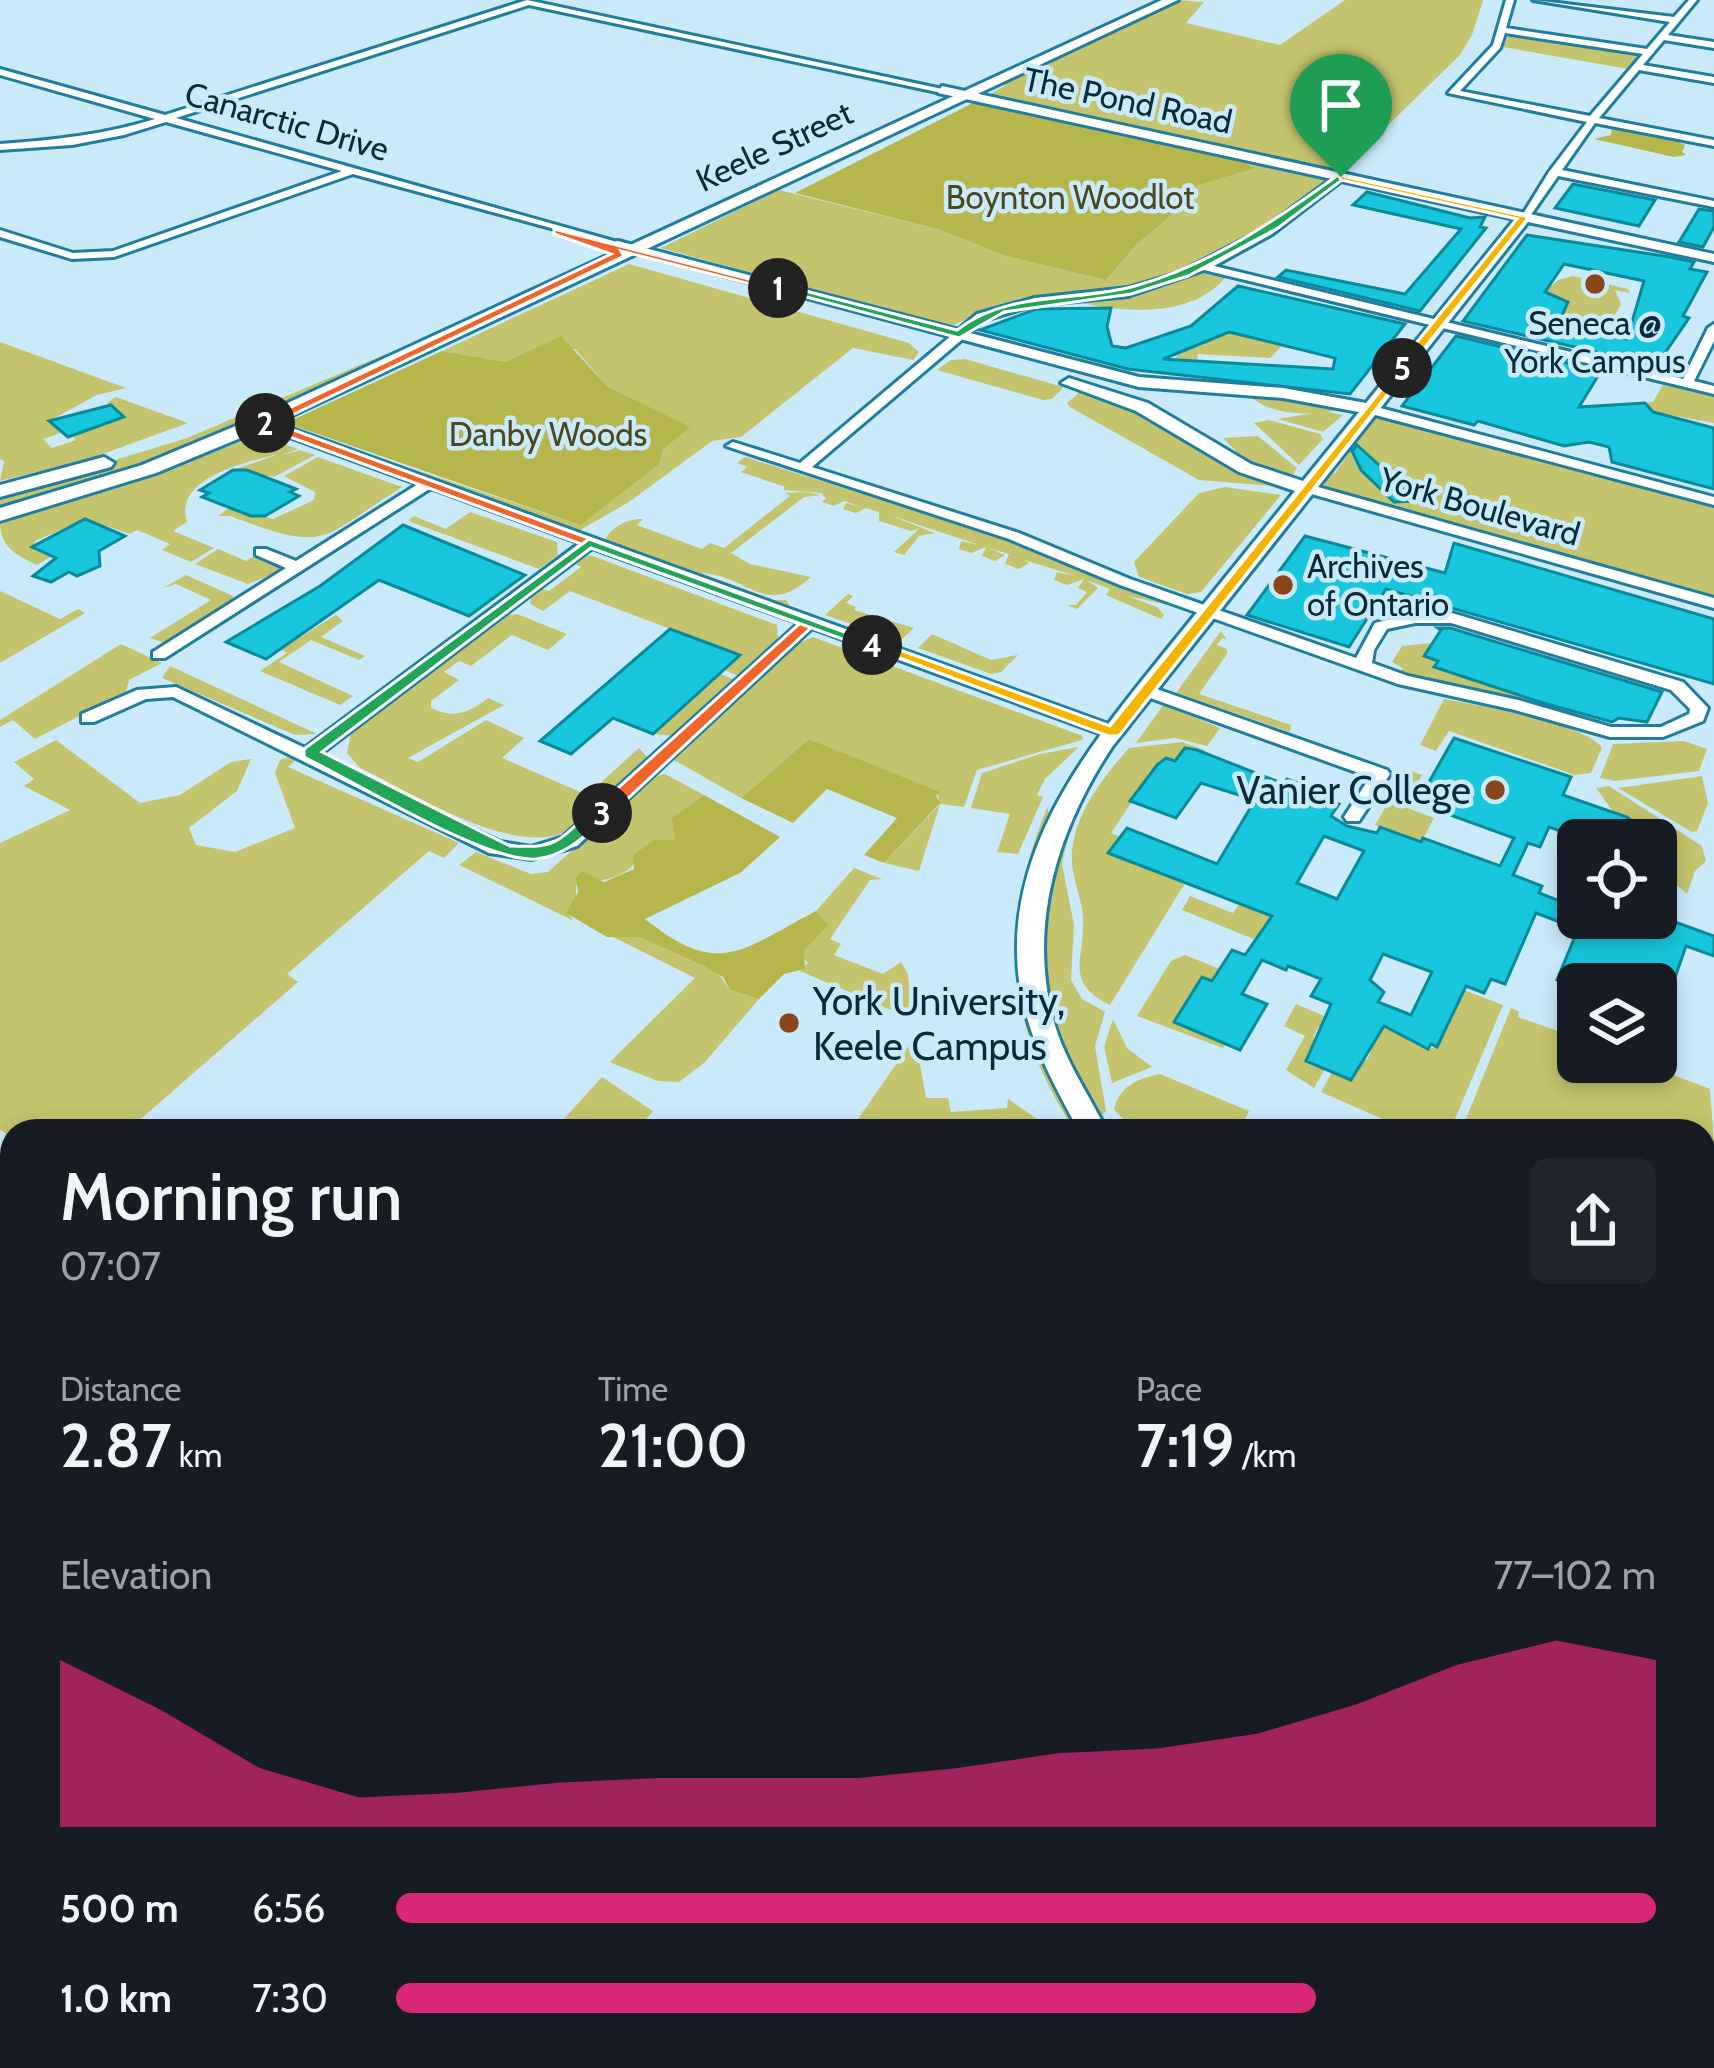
<!DOCTYPE html>
<meta charset="utf-8">
<style>
:root{--surface:#171b24;--page:#20242c;--text:#f1f3f6;--muted:#9ea1a6;--accent:#db2777}
body{margin:0;font-family:Cabin,sans-serif;background:var(--page);color:var(--text);height:100vh;display:flex;flex-direction:column;font-size:45px;white-space:nowrap}
*{box-sizing:border-box;margin:0}
p{font-size:39px;color:var(--muted)}
.icon{flex:none;width:66px;height:66px;fill:none;stroke:currentColor;stroke-width:2;stroke-linecap:round;stroke-linejoin:round}
.map{position:relative;flex:1;overflow:hidden}
.drawer{position:absolute;left:0px;top:1119px;width:1716px;height:951px;display:flex;flex-direction:column;background:var(--surface);border-radius:36px 36px 0 0;box-shadow:0 6px 18px #0003}
.drawer>*{flex:none}
.buttons{position:absolute;left:1557px;top:819px;display:grid;gap:24px}
.buttons a{display:grid;place-items:center;width:120px;height:120px;border-radius:18px;background:var(--surface);box-shadow:0 6px 18px #0003;font-size:60px}
.pin{position:absolute;display:grid;place-items:center;width:102px;height:102px;color:#fff;margin:-123px -51px;border-radius:50% 50% 50% 0;rotate:-45deg;box-shadow:0 0 12px #0007}
.pin .icon{rotate:45deg}
.km{position:absolute;width:60px;height:60px;margin:-30px;border-radius:50%;background:#222;color:#fff;font-size:33px;line-height:60px;text-align:center}
.round{display:grid;place-items:center;flex:none;width:126px;height:126px;border-radius:18px;background:var(--page)}
.overview{display:flex;align-items:center;justify-content:space-between;height:204px;padding:0 60px}
h1{font-size:66px;font-weight:600;line-height:90px}
.stats{display:grid;grid-template-columns:repeat(3,1fr);gap:18px;height:204px;padding:12px 60px}
.stats div{display:grid;align-content:center}
.stats b{font-size:60px;font-weight:600}
.stats small{font-size:33px;font-weight:400}
.stats p{font-size:33px}
.chart{height:336px;padding:24px 60px}
.chart p{display:flex;justify-content:space-between}
.chart svg{width:100%;height:216px;margin-top:12px;fill:var(--accent);opacity:.7}
ul{padding:0 60px;list-style:none;font-size:39px}
li{display:grid;grid-template-columns:192px 144px 1fr;align-items:center;height:90px}
li i{height:30px;border-radius:15px;background:var(--accent)}
.map>svg:first-child{display:block}
</style>
<div class="map">
<svg width="1714" height="2068" viewBox="0 0 1714 2068">
<rect width="100%" height="100%" fill="#caeaf9"/>
<g fill="#c4c46e">
<path d="M1177,0l27,2 -18,21 94,22 65,-45h138l-11,35 -12,20 -120,117 -351,-77 17,-10h-6z"/>
<path d="M1510,33l130,20 1,2 -13,14 -125,-22z"/>
<path d="M1231,157l94,23 -64,49 -101,50 -47,12 -116,15 -48,21 -288,-79 118,-58 162,40 65,26 100,24 31,-36 42,-35 16,-23 58,-19z"/>
<path d="M629,264l280,79 10,9 -6,8 -60,-12 -112,89 -29,4 -83,61 -52,30 -295,-107 298,100 109,-98 -82,-41 -32,-37 -69,13 -64,-11z"/>
<path d="M1198,272l27,6c-46,52 -135,25 -150,24l70,-10z"/>
<path d="M1573,276l55,13 2,4 -15,-3 6,14 -6,11 -10,4 4,5 -51,-4 -1,-10 10,-9 -22,-9 13,-12z"/>
<path d="M1229,332l71,18 -19,-3 -11,11 -72,-4 -1,6 -21,-2 2,-5z"/>
<path d="M0,342l126,46 -29,7 -46,25 12,12 -20,7 9,9 24,-8 -4,-5 51,-18 -16,-14 9,-6 72,26 -99,36 -89,22 4,-20 -4,-2z"/>
<path d="M386,354l-1,6c-126,59 -251,111 -385,150v-15l187,-57z"/>
<path d="M965,359l98,28 -1,2 -10,10 -9,1 -106,-30 14,-10z"/>
<path d="M1663,385l51,12v26l-61,-11 -8,-9 8,-1z"/>
<path d="M1080,392l65,24 72,45 55,25 -73,-6 -129,-73 -3,-4z"/>
<path d="M1247,394l100,14 -19,4 15,3 -20,17 -45,-13 35,-6c-23,2 -49,-3 -66,-19z"/>
<path d="M1384,418l330,86v95l-389,-112 -2,-9 12,-5 37,-54z"/>
<path d="M1269,420l51,14 3,5 -24,26 -45,-42z"/>
<path d="M258,435l40,14 -16,6 18,-5 15,5 -41,22 -41,-7 46,-16c-31,8 -106,23 -92,68l-14,9 41,17 -23,14 -29,-12 8,-6 -33,-14 -7,4 -45,-15 -50,22 -2,6 19,9 -15,9c-20,-9 -37,-18 -37,-43l124,-36z"/>
<path d="M1258,436l39,32 -6,10 -42,-14 -26,-26z"/>
<path d="M318,457l84,30c-85,54 -74,66 -172,29h-12l11,-8 44,11 41,-19 1,-8 -31,-16z"/>
<path d="M745,457l258,81 166,67 -42,-9 30,11 7,8 -3,4 -55,-24 4,-6 -24,-9 12,8 -21,21 -10,-4h9l11,-13 -9,-4 6,-9 -17,6 -13,-5 3,-8 19,4 -52,-16 5,3 -10,6 -14,-5 4,-10 -20,-6 16,7 -10,6 -13,-5 4,-9 -15,6 -12,-4 2,-8 18,4 -90,-30 46,18 -16,3 -15,19 -10,-3 25,-23 -8,2 -32,-10v-9l-13,-4 -10,5 -13,-4 3,-6 15,4 -17,-6 -10,5 -12,-4 4,-4 -5,-5 -38,-3 2,-3 -44,-15 6,-5 -10,-4z"/>
<path d="M1225,487l56,8 -80,97 -14,2 -48,-17 -5,-15 65,-69z"/>
<path d="M805,492l16,3 -17,2 -73,56 19,11 61,13c-46,42 -62,-2 -110,-4l74,27h11l4,5h-9l-176,-65c6,-13 23,-22 38,-21l-6,6 65,24 8,-6 14,5 66,-52 -5,-3z"/>
<path d="M470,512l87,30 1,13 -19,14 -131,-48 6,-5 32,13z"/>
<path d="M218,549l28,12 10,-6 23,10 2,6 -33,13 -53,-20z"/>
<path d="M590,555l187,70 1,16 -37,36 -17,-7 15,-15 -169,-64 -27,20 -13,-7 2,-12 7,-4 10,3 32,-24 -9,-5z"/>
<path d="M186,575l47,21v7l-65,41 -18,-6 61,-38 -35,-16 -13,4z"/>
<path d="M0,591l60,28 18,-10 7,4 -85,50z"/>
<path d="M848,594l5,2 -7,7 10,4 -2,3 60,18 -14,13 -75,-26z"/>
<path d="M517,614l50,20 -19,16 -36,-15 -41,31 -12,-5 -15,11 15,8 -28,21v7c23,11 38,5 57,-10l16,7 -96,53 10,4 68,-42 38,18 -22,20 85,37 52,-47 11,12c-24,22 -50,53 -78,69 -56,32 -159,-36 -212,-61l-13,-15 4,-21 9,-10 141,-106z"/>
<path d="M336,615l7,6 -22,16 44,19 -6,4 -48,-20 -32,22 74,34 -13,9 -80,-34 27,-18 -6,-4z"/>
<path d="M1221,631l6,9 -5,-2 -5,7 10,4v5l-28,40 92,31 -1,7 -114,-39z"/>
<path d="M932,634l59,26 27,-5 -17,17 -10,2 -73,-26z"/>
<path d="M813,637l270,99 -1,4 -105,30 -13,37 -24,-3 -21,67 -35,-8 55,-58 -1,-13 -129,-53 -68,59 -67,-38 122,-116z"/>
<path d="M1433,643l2,25 180,58 -215,-50 2,-8 -10,-6 10,-16z"/>
<path d="M121,644l41,19 -33,17 -3,12 -91,47 -22,-19 -13,7v-7z"/>
<path d="M170,666l147,68 -22,1 -133,-57z"/>
<path d="M720,674l18,7 -63,55 -22,-2z"/>
<path d="M1444,699c30,5 146,26 158,49l-11,25 -16,2 -126,-44 -13,20 -16,-6z"/>
<path d="M1164,704l56,24 -13,18 -32,-8 -39,5z"/>
<path d="M56,740l84,63 40,-8 51,-33 20,-3 -14,32 -48,37 7,17 39,7 60,-24 -20,-55 5,-13 15,-6 3,4 -10,9 171,76 -15,15 -15,-7 -142,123 11,8 -171,149h-115v6l-12,-7v-287l70,-33 -46,-24 10,-7 -20,-17z"/>
<path d="M1684,741l23,8 -8,22 -84,10 -15,-3 13,-34z"/>
<path d="M1182,742l23,8 -30,11 -9,-3 -10,8 -45,67 9,4 -11,15c28,14 48,22 81,23l-80,130c-47,-23 -25,-46 -27,-87 -1,-19 -10,-37 -11,-55 -3,-42 30,-85 57,-115z"/>
<path d="M1079,747l-34,32 -8,16 6,2 -25,57 -21,-2 13,-38 -39,-6 11,-35 58,-19z"/>
<path d="M1100,764l-30,63 -8,37 12,61 -3,55 11,19 23,13 -10,34 11,65 -5,6c-77,-128 -71,-224 -1,-353z"/>
<path d="M1407,770l15,5 -17,32 29,11 -13,25 -46,-18z"/>
<path d="M665,774l39,21 -31,23 2,22 -31,10c-16,30 -38,29 -68,35v14l-9,13 7,9 -115,-56 17,-13 55,22 17,-2 107,-96z"/>
<path d="M1702,776l6,27 -11,28 -5,1 -74,-44z"/>
<path d="M1609,786l93,60 4,15 -11,10 -8,23 -31,-27v-27l-22,-2 6,-11 -26,-14 -18,-25z"/>
<path d="M1047,807l3,9 -22,55 -7,43 22,145 39,72h-7c-72,-109 -75,-206 -28,-324z"/>
<path d="M854,868l28,11 -12,1 -40,59 11,5 -7,11 49,19 18,-12 7,12 4,45 -112,-48 8,-8 -7,-8 3,-6 25,-24 -13,-14z"/>
<path d="M1190,896l43,17 7,-10 39,-2 -8,45 -89,-36z"/>
<path d="M607,934l32,3 78,35 13,18 29,9 -54,63 -26,20 -21,-1 -44,-17 -4,-2 85,-84z"/>
<path d="M1185,955l35,14 5,18 -24,-10 -27,44 51,23 -2,4 -86,-32 34,-55z"/>
<path d="M1464,990l39,15 -53,126h-40l-89,-39 11,-20 19,8 9,-22 7,2 5,-11 -5,-3 2,-6 6,2 6,-11 -3,-7 34,13 -1,5 17,7 9,-2 12,-35 5,1z"/>
<path d="M1296,1004l28,12 -2,5 6,3 -3,5 -7,-2 -5,10 5,3 -11,20 18,9 -11,19 -28,-18 19,-34 -21,-10z"/>
<path d="M1511,1008l8,3 -1,6 60,21v24h62l70,27 4,54 -10,-2v-10l-235,-3 -4,-7z"/>
<path d="M1113,1019l14,29 25,19 -40,16 -8,-36z"/>
<path d="M915,1037l11,61h22l3,14 56,-4 1,-9 47,32 -204,-2z"/>
<path d="M1160,1074l89,37 -10,20h-103l-22,-21c4,-23 24,-32 46,-36z"/>
<path d="M602,1077l51,34 -17,20h-83z"/>
<path d="M1704,1248l10,4v191l-10,-6z"/>
<path d="M1436,2058h183l16,10h-183z"/>
</g>
<g fill="#b6b64c">
<path d="M973,103l258,54 24,11 -60,18 -16,23 -42,35 -31,36 -100,-24 -65,-26 -146,-37z"/>
<path d="M1612,128l64,13 9,4 -3,7 4,3 -12,2 -80,-18 17,-4z"/>
<path d="M561,336l46,50 83,41 -27,23 -4,14 -79,61 -294,-102 156,-72 64,11z"/>
<path d="M809,739l131,53 -4,4 4,7 -56,60 -20,-8 33,-37 -70,-29 -34,34 -52,-25z"/>
<path d="M704,795l76,42 -40,36 -95,46c75,60 96,31 171,-8l13,14 -25,25 1,19 -21,5 -25,25 -29,-9 -7,-13 -19,-11 -65,-29h-32l-41,-24 12,-21 -2,-14 6,-7 22,11 30,-13 -1,-14 21,-15h21l-3,-22z"/>
</g>
<g fill="#18c7dd" stroke="#088a9a" stroke-width="3" fill-rule="evenodd">
<path d="M1573,184l82,16 -16,26 -84,-18z"/>
<path d="M1367,192l103,26 15,-1 -5,10 6,1 -66,83 -142,-34 8,-7 119,24 56,-65 -108,-24z"/>
<path d="M1699,209l15,2v16l-11,20 -24,-5z"/>
<path d="M1527,235l143,22 24,5 -4,7 17,3 -24,44 6,2 -33,48 -193,-45zM1564,264l80,17 -17,58 -69,-14 10,-23 -23,-10z"/>
<path d="M1238,286l167,38 -55,70 -222,-25 -148,-39 56,-21 75,-1 -4,19 5,19 14,2 65,-22zM1229,332l106,26 -2,11 -170,-10z"/>
<path d="M1456,336l145,35 -22,36 66,-4 8,9 61,16v61l-102,-27 -3,-15 -20,-5 -25,4 -86,-25 -4,4 -72,-19z"/>
<path d="M111,405l13,12 -56,20 -19,-16z"/>
<path d="M1357,445l45,41 16,15 -24,1 -33,-32 -9,-19z"/>
<path d="M233,470h14l49,19 -6,3 9,4 -34,20h-14l-49,-19 7,-4 -9,-3z"/>
<path d="M85,519l40,17 -26,15 1,15 -23,10 -8,-4 -18,10 -18,-6 23,-18 -24,-11z"/>
<path d="M403,525l122,50 -56,41 -90,-36 -113,79 -40,-17 94,-56z"/>
<path d="M1305,536l140,37 9,-30 260,76v65l-328,-95 -37,58 -102,-32z"/>
<path d="M1450,628l212,64 -15,30 -28,-4 -7,4 -72,-20 -106,-35 4,-6 -14,-5 17,-26 -3,-2z"/>
<path d="M670,629l70,26 -87,79 -40,-16 -42,36 -31,-13z"/>
<path d="M1454,738l117,39 -8,18 64,22 12,9 -6,14h-47l-37,-13 -9,20 -12,-4 -15,32 29,11 -3,7 39,15v20l4,-10h82l50,18v20l-28,-10 -28,80 -2,-42h-78v4l-21,-8 21,-51 -42,-16 -31,71 -14,-5 -7,14 -18,-7 -29,61 -6,-3 -3,5 -44,-23 -33,54 -45,-19 25,-57 -20,-8 10,-17 -33,-13 -2,4 -24,-10 -20,34 25,10 -27,46 -66,-28 28,-45 10,4 20,-31 13,5 27,-39 -164,-63 19,-25 90,36 38,-64 -54,-17 -25,35 -46,-17 27,-36 9,-7 9,3 10,-13 12,2 87,34 3,-5 25,9 -3,5 30,11 -8,12 16,10 30,7 3,-6 41,15 2,-4 77,28 14,-28 -97,-35zM1324,836l40,15 -27,48 -40,-16zM1383,954l49,18 -21,43 -33,-13 6,-10 -14,-12z"/>
</g>
<g fill="none" stroke-linecap="round" stroke-linejoin="round">
<g stroke="#1f7da0" stroke-width="6">
<g id="minor">
<path d="M527,0l420,90 -5,3 -413,-88 -353,113 441,124v4l-264,-72 -239,83 -42,2 -72,-22v-7l73,23 40,-2 229,-80 -176,-49 -42,13 -52,10 -72,5v-6c54,-4 103,-9 155,-25l-155,-44v-6l165,46z"/>
<path d="M1506,0h8l-8,28 141,21 23,-27 -137,-22 141,17 15,-17h8l-29,35 46,7v6l-50,-8 -21,25 71,12v6l-75,-13 -40,48 115,22v6l-119,-23 -33,47 152,31v6l-156,-31 -30,43h-8l29,-47 38,-50 -139,-29 45,-48zM1505,33l138,21 -53,62 -130,-25 40,-43z"/>
<path d="M1337,175l9,2 -74,57 -58,32 469,113 25,-51 6,-4v17l-20,40 20,5v8l-510,-124 -76,26 -93,9 -50,15 -173,147 207,66 111,46 226,79 19,-35 40,-10h37l231,69 25,26 -5,13 -40,16h-53l-95,-27 -117,-26 -278,-99 -111,-46 -283,-93 7,-4 67,21 177,-149 58,-16 93,-10 53,-16 83,-43zM1415,623h36l220,67 19,19 -1,5 -28,13h-50l-93,-27 -110,-24 -36,-13 2,-13 13,-21z"/>
<path d="M1369,405l345,92v8l-350,-93v-6z"/>
<path d="M262,418l857,310 3,4 -9,5 -6,-1 -295,-108 -235,218 -46,13 -42,-6 -316,-156 -27,2 -52,23h-12v-8l55,-24 39,-3 129,61 275,-205 -149,-55 -266,170h-12v-6l133,-84 -30,-13v-6h10l30,12 122,-77 -161,-59v-6zM592,548l207,75 -236,214 -32,10 -31,-5 -181,-87z"/>
<path d="M1301,485h10l403,113v10l-413,-117z"/>
<path d="M1148,686l239,84 3,4 -31,47h-12l-3,-4 26,-40 -228,-82v-8z"/>
</g>
</g>
<g stroke="#1f7da0" stroke-width="6">
<g id="tertiary">
<path d="M942,86l772,168v8l-186,-40 -416,525c-54,82 -85,177 -58,275 11,39 35,73 53,109h-28c-25,-46 -50,-91 -59,-143 -21,-136 70,-243 149,-341 42,-52 84,-104 126,-156l-56,-19 -103,-61 -75,-28 8,-5 79,25 103,61 52,17 56,-69 -76,-14 -144,-11 -533,-143 12,-3 521,136 144,11 83,15 149,-184 -577,-126z"/>
<path d="M1704,1447l10,4v55l-10,-4z"/>
</g>
</g>
<g stroke="#1f7da0" stroke-width="6">
<g id="secondary">
<path d="M1162,0h16l-909,426 -113,47 -156,48v-13l142,-43 113,-47z"/>
<path d="M104,457l10,6 -3,4 -111,30v-12z"/>
<path d="M0,1158l12,4v31l-12,-5z"/>
<path d="M0,1226l12,4v33l-12,-5z"/>
<path d="M1199,2058h58l4,10h-58z"/>
<path d="M1298,2058h83l4,10h-91z"/>
</g>
</g>
<use href="#minor" fill="#fff" fill-rule="evenodd"/>
<use href="#tertiary" fill="#fff" fill-rule="evenodd"/>
<use href="#secondary" fill="#fff" fill-rule="evenodd"/>
</g>
<path fill="#22a559" stroke="#fff" stroke-width="3" d="M1338,175l8,2 -68,51 -90,48 -57,18 -127,18 -45,26 -186,-50 5,-4 179,46c51,-40 117,-27 178,-44 75,-21 140,-65 203,-111z"/>
<path fill="#f0652b" stroke="#fff" stroke-width="3" d="M554,229l230,59 -6,3 -157,-40 3,5 -355,170 -11,-3 353,-169 -57,-20z"/>
<path fill="#f0652b" stroke="#fff" stroke-width="3" d="M260,421h9l548,201 -209,195h-12v-9l203,-184 -539,-198z"/>
<path fill="#22a559" stroke="#fff" stroke-width="3" d="M589,539l291,106 -13,3 -276,-100 -269,204 188,94c17,0 34,3 49,-7 17,-10 28,-32 49,-31v9c-22,18 -42,39 -72,42 -50,4 -181,-77 -232,-102v-8z"/>
<path fill="#f5b400" stroke="#fff" stroke-width="3" d="M1402,364l4,7 -287,365h-11l-243,-91 13,-3 232,84z"/>
<path fill="#f5b400" stroke="#fff" stroke-width="3" d="M1338,175l191,42 -123,154 -10,-3 121,-149 -176,-39z"/>
<g fill="#8a461b" stroke="#caeaf9" stroke-width="4.5">
<circle cx="1595" cy="284" r="12"/>
<circle cx="1283" cy="585" r="12"/>
<circle cx="1495" cy="790" r="12"/>
<circle cx="789" cy="1023" r="12"/>
</g>
<g text-anchor="middle" stroke-width="9" stroke-linejoin="round" paint-order="stroke">
<g font-size="33" fill="#062c3b" stroke="#caeaf9">
<text transform="translate(1128 100) rotate(12)" y="12">The Pond Road</text>
<text transform="translate(287 121) rotate(16)" y="12">Canarctic Drive</text>
<text transform="translate(774 146) rotate(-25)" y="12">Keele Street</text>
<text transform="translate(1480 506) rotate(16)" y="12">York Boulevard</text>
</g>
<g font-size="33" fill="#48481c" stroke="#caeaf9">
<text x="1070" y="209">Boynton Woodlot</text>
<text x="548" y="446">Danby Woods</text>
</g>
<g font-size="33" fill="#062c3b" stroke="#caeaf9">
<text x="1595" y="335">Seneca @<tspan x="1595" dy="38">York Campus</tspan></text>
<text x="1307" y="578" text-anchor="start">Archives<tspan x="1307" dy="38">of Ontario</tspan></text>
</g>
<g font-size="39" fill="#062c3b" stroke="#caeaf9" text-anchor="end">
<text x="1471" y="804">Vanier College</text>
<text x="813" y="1015" text-anchor="start">York University,<tspan x="813" dy="45">Keele Campus</tspan></text>
</g>
</g>
</svg>
<div class="buttons">
<a><svg class="icon" aria-label="locate" viewBox="0 0 24 24"><circle cx="12" cy="12" r="6"/><path d="M12 2v4M12 18v4M2 12h4M18 12h4"/></svg></a>
<a><svg class="icon" aria-label="layers" viewBox="0 0 24 24"><path d="M12 4l9 5-9 5-9-5zM3 14l9 5 9-5"/></svg></a>
</div>
<div class="pin" style="left:1341px;top:177px;background:#1e9e55"><svg class="icon" aria-label="arrive" viewBox="0 0 24 24"><path d="M6 21V4h12l-3 4 3 4H6"/></svg></div>
<b class="km" style="left:778px;top:288px">1</b>
<b class="km" style="left:265px;top:423px">2</b>
<b class="km" style="left:602px;top:813px">3</b>
<b class="km" style="left:872px;top:645px">4</b>
<b class="km" style="left:1402px;top:368px">5</b>
<section class="drawer">
<div class="overview"><div><h1>Morning run</h1><p>07:07</p></div><a class="round"><svg class="icon" aria-label="share" viewBox="0 0 24 24"><path d="M12 15V3M7 8l5-5 5 5M5 13v7h14v-7"/></svg></a></div>
<div class="stats">
<div><p>Distance</p><b>2.87<small> km</small></b></div>
<div><p>Time</p><b>21:00</b></div>
<div><p>Pace</p><b>7:19<small> /km</small></b></div>
</div>
<div class="chart"><p><span>Elevation</span>77–102 m</p>
<svg viewBox="0 0 160 44" preserveAspectRatio="none"><path d="M0 44V10L10 20L20 32L30 38L40 37L50 35L60 34L70 34L80 34L90 32L100 29L110 28L120 25L130 19L140 11L150 6L160 10V44z"/></svg>
</div>
<ul>
<li><b>500 m</b>6:56<i style="width:100%"></i></li>
<li><b>1.0 km</b>7:30<i style="width:73%"></i></li>
</ul>
</section>
</div>
